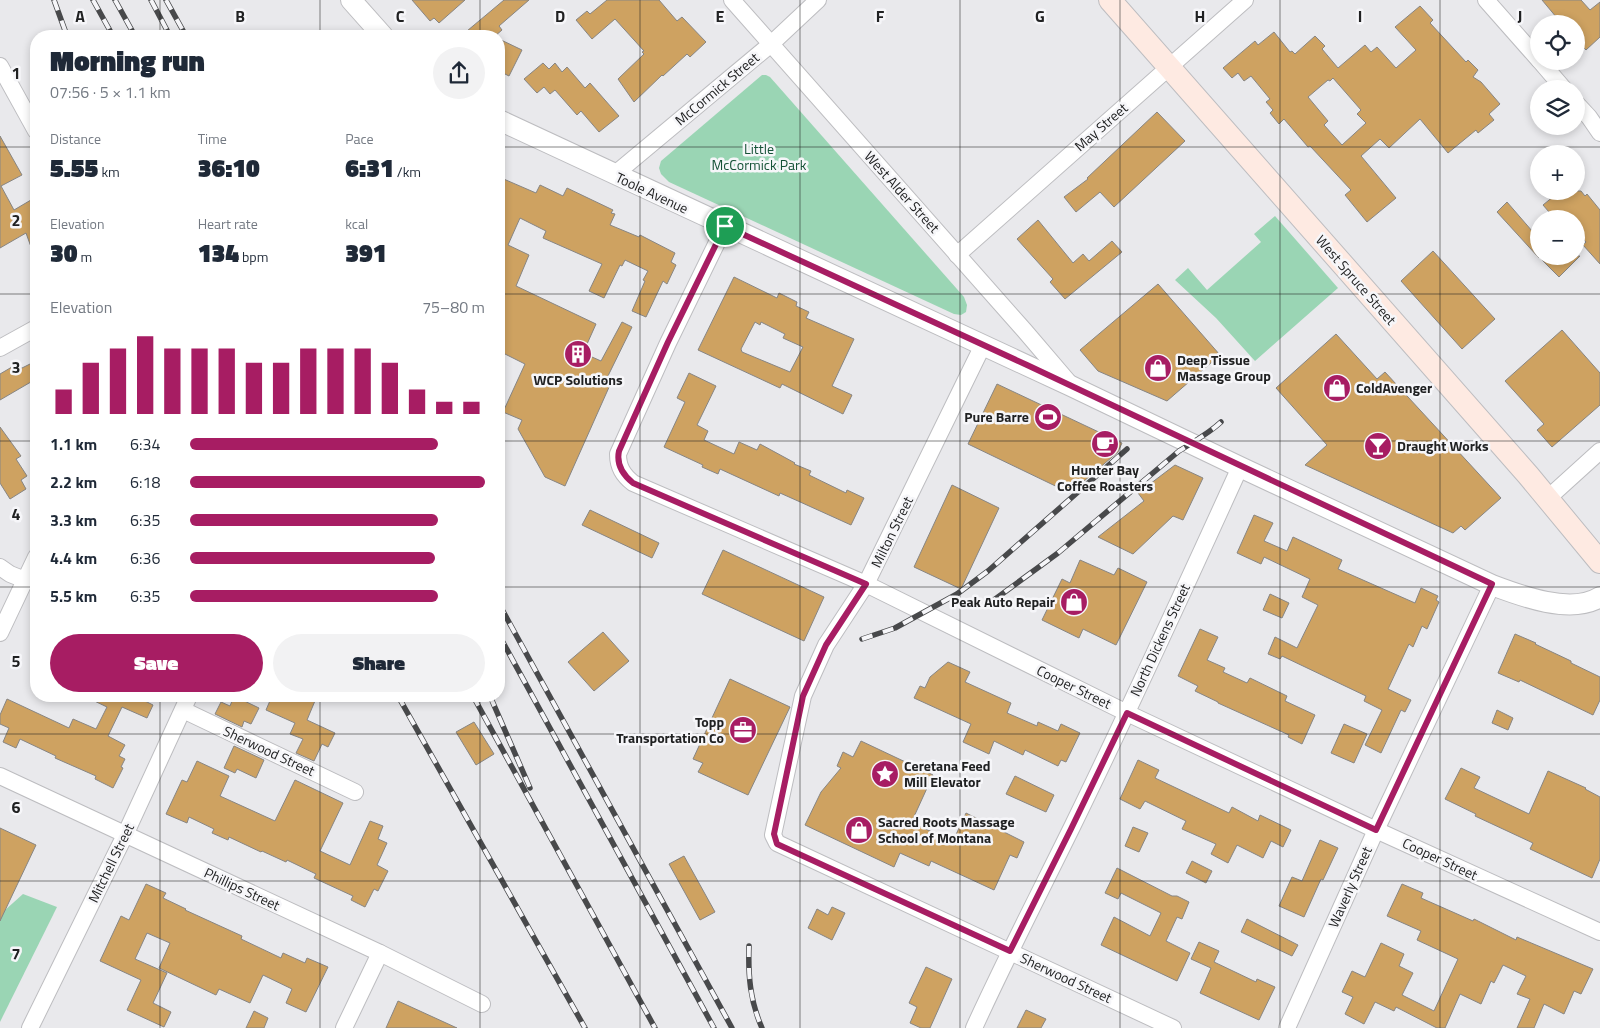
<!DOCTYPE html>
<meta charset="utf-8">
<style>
:root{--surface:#fff;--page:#f2f2f3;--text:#1f2937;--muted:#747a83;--accent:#a71d63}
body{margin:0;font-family:"Titillium Web",sans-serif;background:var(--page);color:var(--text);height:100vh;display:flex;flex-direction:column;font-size:19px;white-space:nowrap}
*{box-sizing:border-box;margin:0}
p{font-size:16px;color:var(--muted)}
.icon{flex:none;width:28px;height:28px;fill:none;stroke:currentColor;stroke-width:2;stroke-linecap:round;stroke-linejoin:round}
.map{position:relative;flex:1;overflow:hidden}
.drawer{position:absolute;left:30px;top:30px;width:475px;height:672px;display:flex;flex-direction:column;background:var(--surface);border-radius:20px;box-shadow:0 2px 8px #0003}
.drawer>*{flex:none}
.tools{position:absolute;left:1530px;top:15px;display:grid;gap:10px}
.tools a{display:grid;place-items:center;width:55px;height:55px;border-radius:50%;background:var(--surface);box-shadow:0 2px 8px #0003;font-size:25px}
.pin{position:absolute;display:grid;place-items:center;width:42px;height:42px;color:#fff;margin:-21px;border:2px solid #fff;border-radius:50%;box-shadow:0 1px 5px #0007}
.round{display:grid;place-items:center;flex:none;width:52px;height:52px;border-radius:26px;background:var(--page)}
.summary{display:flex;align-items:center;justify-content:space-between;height:85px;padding:0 20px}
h1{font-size:28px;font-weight:800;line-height:38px}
.figures{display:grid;grid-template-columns:repeat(3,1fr);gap:8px;height:85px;padding:5px 20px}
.figures div{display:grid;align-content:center}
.figures b{font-size:25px;font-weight:800}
.figures small{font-size:14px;font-weight:400}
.figures p{font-size:14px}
.chart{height:140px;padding:10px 20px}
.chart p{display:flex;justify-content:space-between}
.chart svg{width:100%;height:90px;margin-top:5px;stroke:var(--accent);stroke-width:6}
.button{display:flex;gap:10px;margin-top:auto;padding:10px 20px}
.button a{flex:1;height:58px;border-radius:30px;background:var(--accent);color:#fff;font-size:20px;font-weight:800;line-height:58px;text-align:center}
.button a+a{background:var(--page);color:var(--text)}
ul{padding:0 20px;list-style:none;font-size:16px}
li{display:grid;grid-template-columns:80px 60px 1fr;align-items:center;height:38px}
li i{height:12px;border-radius:6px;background:var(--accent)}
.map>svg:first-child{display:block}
</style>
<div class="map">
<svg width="1600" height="1028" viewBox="0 0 1600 1028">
<rect width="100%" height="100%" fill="#e9e9ec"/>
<g fill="#9ad5b4">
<path d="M762,75h4l4,2 194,220 3,8 -1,7 -5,3 -7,-1 -285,-132 -8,-8 -2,-6 2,-7z"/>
<path d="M1275,216l63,72 -83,73 -39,-43 -41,-38 13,-12 19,22 54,-48 -7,-8z"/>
<path d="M23,894l34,13 -57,115v-102l4,-9z"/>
</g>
<g fill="#cea261" stroke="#878583" fill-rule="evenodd">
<path d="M412,0h53l-26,23 -5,-5 -4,3z"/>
<path d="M504,0h25l-30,26 3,4 -7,6h-34z"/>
<path d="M607,0h52l18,21 5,-4 24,25 -16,15 -3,-3 -24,22 -1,-1 -28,27 -16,-23 26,-25 -2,-2 2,-1 -29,-32 -23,20 -16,-19 11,-9 3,3z"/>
<path d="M1542,0h39l9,10 10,-8v35l-14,13 -10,-10v-16h-14z"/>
<path d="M1420,6l13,14 -3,3 36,39 2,-2 10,10 -5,7 8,5 19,22 -11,10 5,6 -16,13 -2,-3 -28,23 -28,-34 -31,29 -9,-9 -19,17 35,42 -29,24 -22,-27 6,-5 -41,-44 -2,1 -24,-28 -5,5 -9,-11 3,-3 -7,-8 4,-3 -19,-23 -7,5 -6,-8 -6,5 -9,-10 32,-27 3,4 16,-13 16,20 2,-1 3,3 20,-18 10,10 -3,3 16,19 27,-23 6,7 6,-5 19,21 20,-18 -21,-23zM1333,78l28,32 -4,4 9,9 -24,22 -18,-20 4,-4 -20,-24 20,-17 2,1z"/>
<path d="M499,39l23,11 -13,26 -10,-5z"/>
<path d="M543,63l6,6 6,-6 7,9 5,-5 18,21 5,-5 29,33 -20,16 -18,-21 -4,4 -22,-25 -5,4 -6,-7 -7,6 -13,-14z"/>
<path d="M1157,112l28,29 -71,66 -14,-15 -24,20 -12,-15 24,-18 -1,-1z"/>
<path d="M0,136l22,39 -21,11 13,24 22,-13v60l-1,1 -9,-25 -26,15z"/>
<path d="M499,177l37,16 4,-8 23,11 4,-8 46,22 -2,3 4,1 -5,11 29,12 1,-2 35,18 -4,9 5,3 -9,19 -4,-3 -17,36 -14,-6 13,-30 -2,-1 5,-9 -23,-11 -3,6 -2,-1 -16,33 -15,-7 13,-27 -59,-26 3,-7 -26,-13 -12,27 21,10 -13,31 80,38 -13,29 18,8 21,-39 10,5 -27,55 5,3 -45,101 -20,-9 -27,-48 4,-9 -19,-8 22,-48 -26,-13z"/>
<path d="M1560,191h21l4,5 2,-2 13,16v54l-17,-19 3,-3 -10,-11v-12h-21l-12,-14z"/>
<path d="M1507,202l32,37v17h41l-21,21 -20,-20v1l-42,-46z"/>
<path d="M1038,220l35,43 10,-9 6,7 23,-20 10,11 -57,47 -15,-17 3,-3 -36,-40z"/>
<path d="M1433,251l62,68 -33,30 -61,-68z"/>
<path d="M734,277l43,21 2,-5 18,9 -1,4 13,6 -3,6 48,21 -22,47 20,9 -9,19 -61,-30 -2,4 -82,-38zM755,322l5,3 1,-3 24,12 -2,4 20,9 -13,25 -48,-20 -1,-3z"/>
<path d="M1158,284l62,71 -53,46 -69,-30 -18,-21z"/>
<path d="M1562,330l38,43v32l-48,42 -15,-17 7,-6 -39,-43z"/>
<path d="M1336,334l41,45 8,-7 116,126 -36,32 -4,-4 -8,7 -148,-68 22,-20 -51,-57z"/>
<path d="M36,361v18l-36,21v-26l17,-10 3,5z"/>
<path d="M689,373l27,13 -19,39 11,6 -4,9 30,14 5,-12 18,8 3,-6 35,19 -1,1 17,7 -2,4 37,18 1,-3 17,8 -13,27 -53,-24 -18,-8 -1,3 -59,-27 -2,5 -16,-7 1,-2 -39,-18 21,-45 -8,-4z"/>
<path d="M997,384l125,59 -4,9 -48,41 -102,-49z"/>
<path d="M0,427l21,29 -5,3 11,17 -6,4 5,9 -16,10 -10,-16z"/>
<path d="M1175,465l28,13 -20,42 -10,-4 -40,38 -35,-17 46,-36 -6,-8z"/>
<path d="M952,485l47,23 -38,81 -47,-22z"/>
<path d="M590,510l69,33 -7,15 -70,-33z"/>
<path d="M1254,515l19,8 -9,18 23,10 6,-14 49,23 -4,9 77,34 6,-15 17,8 -2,4 3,2 -12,27 -5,-3 -9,21 -4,-3 -21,45 23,11 -6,12 -4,-2 -20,43 -16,-8 17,-35 -18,-9 2,-5 -84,-40 -2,3 -12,-5 7,-17 22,11 21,-43 -16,-8 8,-18 -46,-22 -3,7 -24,-11z"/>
<path d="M723,550l101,47 -20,44 -102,-47z"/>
<path d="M1080,560l34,15 4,-7 29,14 -31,63 -33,-16 -4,9 -37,-18 20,-41 8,4z"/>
<path d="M1270,594l19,9 -7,15 -19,-8z"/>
<path d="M1200,629l18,8 -11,23 18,8 -2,4 24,11 3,-5 37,18 -2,5 30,14 -13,29 -14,-7 1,-2 -71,-32v-1l-23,-11 3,-5 -20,-10z"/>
<path d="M603,632l26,29 -35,30 -26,-29z"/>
<path d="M1515,634l21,9 -1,1 36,17v2l29,14v23l-7,15 -73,-35 -1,2 -21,-9z"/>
<path d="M948,662l22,10 -5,10 46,21 -4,10 30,13 1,-4 20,9 3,-7 19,9 -14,29 -5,-2 -3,6 -33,-16 -2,5 -29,-14 -5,13 -26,-12 8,-18 -57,-26 6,-12 5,2 5,-11z"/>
<path d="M730,679l60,28 -42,88 -50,-23 5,-9 -10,-4z"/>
<path d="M84,696h51l18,9 -6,13 -25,-11 -14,29 17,9 -6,11 6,3 -4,8 2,1 -10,20 -18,-9 1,-3 -41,-18 1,-2 -36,-17 -4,9 -13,-6 6,-14 -9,-4v-9l7,-16 62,29 4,-9 23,10 11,-22z"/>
<path d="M234,696l25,12 -8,16 -7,-3 -2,6 -27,-13 6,-12 9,4z"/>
<path d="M272,696h45l-10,24 28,13 -7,14 -6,-3 -8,17 -18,-8 7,-14 -13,-5 5,-11 -29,-13z"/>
<path d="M1497,710l16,8 -5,12 -16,-7z"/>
<path d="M474,722l20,32 -18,11 -20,-33z"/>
<path d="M1344,724l23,10 -13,29 -23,-10z"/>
<path d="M861,741l72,34 -21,46 2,1v2l39,17 13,-28 58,29 -7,16 -7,-3 -16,35 -63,-29 -2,5 -29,-13 -6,14 -89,-42 16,-33 20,-24 -4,-2 6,-14 10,5z"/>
<path d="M234,746l30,14 -8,18 -19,-9 -2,4 -11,-5z"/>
<path d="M1138,760l21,10 -4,8 74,35 3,-6 26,14 2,-6 31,15 -8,17 -12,-6 -8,17 -26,-13 -9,18 -17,-9 5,-10 -34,-15 4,-8 -41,-20 -5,8 -20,-10z"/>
<path d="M197,761l32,15 -9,20 55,25 20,-41 48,23 -23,48 30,14 20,-44 13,5 -5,13 9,4 -10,22 11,6 -10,20 -4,-2 -9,18 -14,-7 2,-4 -39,-18 2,-4 -29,-14 -1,2 -24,-11 -1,1 -32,-15 -1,3 -16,-7 2,-4 -25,-12 -2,6 -21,-9 16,-34 5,2z"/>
<path d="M1461,768l19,9 -6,11 55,26 19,-43 38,17 -1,1 15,8v62l-8,19 -62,-29 3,-6 -58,-27 1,-2 -31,-15z"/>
<path d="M1015,776l39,19 -8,17 -40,-18z"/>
<path d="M1133,827l15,6 -9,19 -14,-6z"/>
<path d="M0,828l36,17 -36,76z"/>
<path d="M1320,840l18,8 -15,32 -2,-1 -17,38 -25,-11 13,-29 10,4z"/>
<path d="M684,856l31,56 -15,8 -31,-56z"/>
<path d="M1192,861l20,10 -6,12 -20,-10z"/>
<path d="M1117,868l55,28h5l12,6 -7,17 -5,-2 -11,24 24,12 -13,28 -76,-36 13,-28 36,19 11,-23 -40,-20 -3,6 -13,-6z"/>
<path d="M146,884l20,9 -3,5 23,11 -1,1 57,26 -1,3 40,19 2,-5 22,10 2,-5 21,9 -22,45 -20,-9 6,-14 -29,-14 -13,28 -31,-14 -3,6 -57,-27 11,-25 -23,-10 -12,26 32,14 -14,30 18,9 -7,15 -37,-17 14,-30 -41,-19 21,-45 8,4z"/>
<path d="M1402,884l21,9 -2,5 52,23 1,-2 42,21 1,-3 76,32 -12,25 -7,-3 -10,23 -20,-10 -10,24h-17l13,-29 -13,-5 9,-18 -23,-11 -9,18 -3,-2 -10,23 -21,-10 -15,34h-8l-41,-21 -2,4 -19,-9 -11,22 -19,-10 8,-17 -11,-5 10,-21 13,6 16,-34 23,11 -5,12 14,7 -11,22 32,16 24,-52 -41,-19 4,-9 -34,-15z"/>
<path d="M832,907l13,6 -13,27 -24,-12 9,-19 11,6z"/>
<path d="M1247,919l51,26 -6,11 -51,-24z"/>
<path d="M1199,942l20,9 -5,11 42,20 1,-3 18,8 -16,33 -59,-27 11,-25 -20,-9z"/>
<path d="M926,967l26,12 -22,49h-9l-11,-5 7,-16 -8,-4z"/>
<path d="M398,1001l59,27h-71z"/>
<path d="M1026,1010l20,9 -5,9h-24z"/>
<path d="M254,1011l14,7 -4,10h-18z"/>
</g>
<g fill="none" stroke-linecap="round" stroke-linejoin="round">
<g stroke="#bdbdc0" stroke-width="18">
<g id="minor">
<path d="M732,0l292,330 47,55"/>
<path d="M1486,0l53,60"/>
<path d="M1540,61l24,28"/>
<path d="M0,66l36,65"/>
<path d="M1576,103l13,14 11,16"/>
<path d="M614,175l157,-131 47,-44"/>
<path d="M725,226l-57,117 -50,111c0,13 5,21 15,29l233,101 261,129 249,117 224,102"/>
<path d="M957,255l288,-255"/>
<path d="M983,345l-117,239 -40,61 -23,51 -30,139 4,8 396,185"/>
<path d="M0,348l36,-20"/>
<path d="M1547,499l53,-48"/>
<path d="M0,567l10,7 15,6"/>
<path d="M0,633l36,-76"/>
<path d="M183,710l172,82"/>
<path d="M0,776l380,177 102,51"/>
<path d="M30,1028l95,-193 64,-139"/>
<path d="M344,1028l36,-75"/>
<path d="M974,1028c31,-68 65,-134 98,-201 58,-119 113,-239 168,-360"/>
<path d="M1287,1028l89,-198 116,-245"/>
</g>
</g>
<g stroke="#bdbdc0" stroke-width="22">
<g id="tertiary">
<path d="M351,0l32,36"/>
<path d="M499,120l572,266 169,81 252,118c29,11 79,30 108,12"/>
</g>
</g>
<g stroke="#bdbdc0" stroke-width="24">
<path id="secondary" d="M1110,0l418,475 72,87"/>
</g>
<use href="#minor" stroke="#fff" stroke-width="16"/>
<use href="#tertiary" stroke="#fff" stroke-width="20"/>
<use href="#secondary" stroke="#feeae2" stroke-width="22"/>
<g stroke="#48494b" stroke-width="5.5">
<g id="rail">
<path d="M54,0l13,36"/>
<path d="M93,0l20,36"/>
<path d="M115,0l20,36"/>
<path d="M151,0l19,36"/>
<path d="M166,0l20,36"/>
<path d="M499,604l233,424"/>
<path d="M987,605l71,-52 121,-102c14,-9 29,-17 42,-29"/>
<path d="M499,635l215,393"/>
<path d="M862,639l33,-11 62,-34 31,-23 139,-122"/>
<path d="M398,696l187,332"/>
<path d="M473,696l182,332"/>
<path d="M490,696l40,92"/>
<path d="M749,946c-1,29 1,55 13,82"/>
</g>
</g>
<use href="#rail" stroke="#f6f6f9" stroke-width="4" stroke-dasharray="11" stroke-linecap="butt"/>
</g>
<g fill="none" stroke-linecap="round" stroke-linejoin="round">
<g stroke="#fff" stroke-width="10">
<path id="route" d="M725,226l302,139 465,219 -116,246 -249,-117 -56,116 -61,122 -233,-107 -3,-10 29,-138 23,-51 40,-61 -233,-101c-10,-8 -17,-18 -14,-32l49,-109z"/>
</g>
<use href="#route" stroke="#a71d63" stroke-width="6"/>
</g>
<path fill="none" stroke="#202122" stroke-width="1" stroke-opacity="0.55" d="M160,0v36M320,0v36M480,0v36M640,0v1028M800,0v1028M960,0v1028M1120,0v1028M1280,0v1028M1440,0v1028M0,147h36M499,147h1101M0,294h36M499,294h1101M0,441h36M499,441h1101M0,587h36M499,587h1101M160,696v332M320,696v332M480,696v332M0,734h1600M0,881h1600"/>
<defs>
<g id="building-disc" transform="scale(1.4375)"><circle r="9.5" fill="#a71d63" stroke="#f6f6f9"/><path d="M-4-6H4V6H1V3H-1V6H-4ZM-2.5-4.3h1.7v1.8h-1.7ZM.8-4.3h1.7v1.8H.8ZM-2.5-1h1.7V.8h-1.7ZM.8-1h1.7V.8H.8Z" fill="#fff"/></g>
<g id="shop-disc" transform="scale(1.4375)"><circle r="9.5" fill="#a71d63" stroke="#f6f6f9"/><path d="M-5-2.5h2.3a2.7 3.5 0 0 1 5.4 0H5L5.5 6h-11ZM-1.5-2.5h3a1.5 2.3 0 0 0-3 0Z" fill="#fff"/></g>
<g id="stadium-disc" transform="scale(1.4375)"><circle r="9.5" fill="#a71d63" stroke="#f6f6f9"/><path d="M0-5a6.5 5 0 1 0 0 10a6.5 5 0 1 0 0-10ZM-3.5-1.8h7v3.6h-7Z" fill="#fff"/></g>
<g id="cafe-disc" transform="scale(1.4375)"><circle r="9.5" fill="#a71d63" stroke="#f6f6f9"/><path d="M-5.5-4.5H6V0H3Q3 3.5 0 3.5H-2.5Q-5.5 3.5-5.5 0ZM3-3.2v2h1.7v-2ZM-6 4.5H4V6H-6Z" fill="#fff"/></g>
<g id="bar-disc" transform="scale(1.4375)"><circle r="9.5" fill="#a71d63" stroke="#f6f6f9"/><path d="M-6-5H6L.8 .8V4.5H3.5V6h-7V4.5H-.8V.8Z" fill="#fff"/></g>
<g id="office-disc" transform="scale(1.4375)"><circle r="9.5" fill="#a71d63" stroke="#f6f6f9"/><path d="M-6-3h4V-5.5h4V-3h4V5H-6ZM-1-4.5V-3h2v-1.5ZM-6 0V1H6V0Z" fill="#fff"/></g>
<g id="sight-disc" transform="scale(1.4375)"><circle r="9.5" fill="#a71d63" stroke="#f6f6f9"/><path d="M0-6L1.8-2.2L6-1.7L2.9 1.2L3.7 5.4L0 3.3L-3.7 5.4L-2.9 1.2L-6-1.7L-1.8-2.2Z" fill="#fff"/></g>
</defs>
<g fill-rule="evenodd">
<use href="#building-disc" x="578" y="354"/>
<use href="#shop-disc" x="1158" y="368"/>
<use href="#shop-disc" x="1337" y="388"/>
<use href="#stadium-disc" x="1048" y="417"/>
<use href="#cafe-disc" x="1105" y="444"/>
<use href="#bar-disc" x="1378" y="446"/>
<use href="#shop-disc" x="1074" y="602"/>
<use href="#office-disc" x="743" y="730"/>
<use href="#sight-disc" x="885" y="774"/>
<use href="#shop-disc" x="859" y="830"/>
</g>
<g text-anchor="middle" stroke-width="5" stroke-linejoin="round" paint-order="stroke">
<g font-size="14" fill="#202122" stroke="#f6f6f9">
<text transform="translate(717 89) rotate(-40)" y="5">McCormick Street</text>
<text transform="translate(1101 127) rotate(-41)" y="5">May Street</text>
<text transform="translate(902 192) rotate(48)" y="5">West Alder Street</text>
<text transform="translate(652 193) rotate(25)" y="5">Toole Avenue</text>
<text transform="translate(1356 280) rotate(49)" y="5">West Spruce Street</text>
<text transform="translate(892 532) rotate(-64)" y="5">Milton Street</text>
<text transform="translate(1160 640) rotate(-65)" y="5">North Dickens Street</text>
<text transform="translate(1074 687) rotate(26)" y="5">Cooper Street</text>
<text transform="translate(269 751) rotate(25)" y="5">Sherwood Street</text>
<text transform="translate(1440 859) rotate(25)" y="5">Cooper Street</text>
<text transform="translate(111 863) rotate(-64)" y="5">Mitchell Street</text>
<text transform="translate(1350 887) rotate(-66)" y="5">Waverly Street</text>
<text transform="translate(242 889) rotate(25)" y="5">Phillips Street</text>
<text transform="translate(1066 978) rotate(25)" y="5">Sherwood Street</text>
</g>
<g font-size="14" fill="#155136" stroke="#f6f6f9">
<text x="759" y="154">Little<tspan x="759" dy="16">McCormick Park</tspan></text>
</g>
<g font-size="14" font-weight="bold" fill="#202122" stroke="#f6f6f9" text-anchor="start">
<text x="1177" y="365">Deep Tissue<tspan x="1177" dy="16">Massage Group</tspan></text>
<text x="578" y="385" text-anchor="middle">WCP Solutions</text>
<text x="1356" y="393">ColdAvenger</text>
<text x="1029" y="422" text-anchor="end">Pure Barre</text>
<text x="1397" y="451">Draught Works</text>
<text x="1105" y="475" text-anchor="middle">Hunter Bay<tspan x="1105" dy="16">Coffee Roasters</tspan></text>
<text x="1055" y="607" text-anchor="end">Peak Auto Repair</text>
<text x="724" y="727" text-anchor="end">Topp<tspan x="724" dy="16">Transportation Co</tspan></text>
<text x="904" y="771">Ceretana Feed<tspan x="904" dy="16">Mill Elevator</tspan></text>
<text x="878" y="827">Sacred Roots Massage<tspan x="878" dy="16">School of Montana</tspan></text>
</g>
</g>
<g font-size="16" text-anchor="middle" font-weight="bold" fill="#202122" stroke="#f6f6f9" stroke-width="5" stroke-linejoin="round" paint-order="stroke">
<text x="80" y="22">A</text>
<text x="240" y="22">B</text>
<text x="400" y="22">C</text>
<text x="560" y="22">D</text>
<text x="720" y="22">E</text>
<text x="880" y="22">F</text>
<text x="1040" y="22">G</text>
<text x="1200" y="22">H</text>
<text x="1360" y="22">I</text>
<text x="1520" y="22">J</text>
<text x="16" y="79">1</text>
<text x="16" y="226">2</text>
<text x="16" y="373">3</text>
<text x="16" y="520">4</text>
<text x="16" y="667">5</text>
<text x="16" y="813">6</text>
<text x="16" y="960">7</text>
</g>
</svg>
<div class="tools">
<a><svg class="icon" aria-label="locate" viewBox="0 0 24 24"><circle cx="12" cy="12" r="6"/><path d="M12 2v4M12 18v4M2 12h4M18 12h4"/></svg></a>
<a><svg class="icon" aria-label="layers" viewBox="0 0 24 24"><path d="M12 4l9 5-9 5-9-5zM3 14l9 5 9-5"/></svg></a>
<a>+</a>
<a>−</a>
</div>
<div class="pin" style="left:725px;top:226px;background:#1e9e55"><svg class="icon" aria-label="arrive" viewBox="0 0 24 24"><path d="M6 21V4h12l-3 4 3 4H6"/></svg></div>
<section class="drawer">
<div class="summary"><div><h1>Morning run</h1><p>07:56 · 5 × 1.1 km</p></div><a class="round"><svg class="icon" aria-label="share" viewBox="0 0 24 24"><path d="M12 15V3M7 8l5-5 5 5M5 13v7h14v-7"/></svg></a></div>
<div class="figures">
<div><p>Distance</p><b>5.55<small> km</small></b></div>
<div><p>Time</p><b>36:10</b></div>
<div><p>Pace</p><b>6:31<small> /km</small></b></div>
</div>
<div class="figures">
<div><p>Elevation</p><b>30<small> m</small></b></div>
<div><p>Heart rate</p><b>134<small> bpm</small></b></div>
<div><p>kcal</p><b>391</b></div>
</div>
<div class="chart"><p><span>Elevation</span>75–80 m</p>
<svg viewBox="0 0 160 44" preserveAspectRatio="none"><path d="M5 44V32M15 44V19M25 44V12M35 44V6M45 44V12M55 44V12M65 44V12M75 44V19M85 44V19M95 44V12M105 44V12M115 44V12M125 44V19M135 44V32M145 44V38M155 44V38"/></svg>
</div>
<ul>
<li><b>1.1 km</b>6:34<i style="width:84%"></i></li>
<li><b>2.2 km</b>6:18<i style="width:100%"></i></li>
<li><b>3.3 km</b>6:35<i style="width:84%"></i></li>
<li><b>4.4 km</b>6:36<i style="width:83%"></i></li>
<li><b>5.5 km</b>6:35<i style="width:84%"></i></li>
</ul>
<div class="button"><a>Save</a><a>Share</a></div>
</section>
</div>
